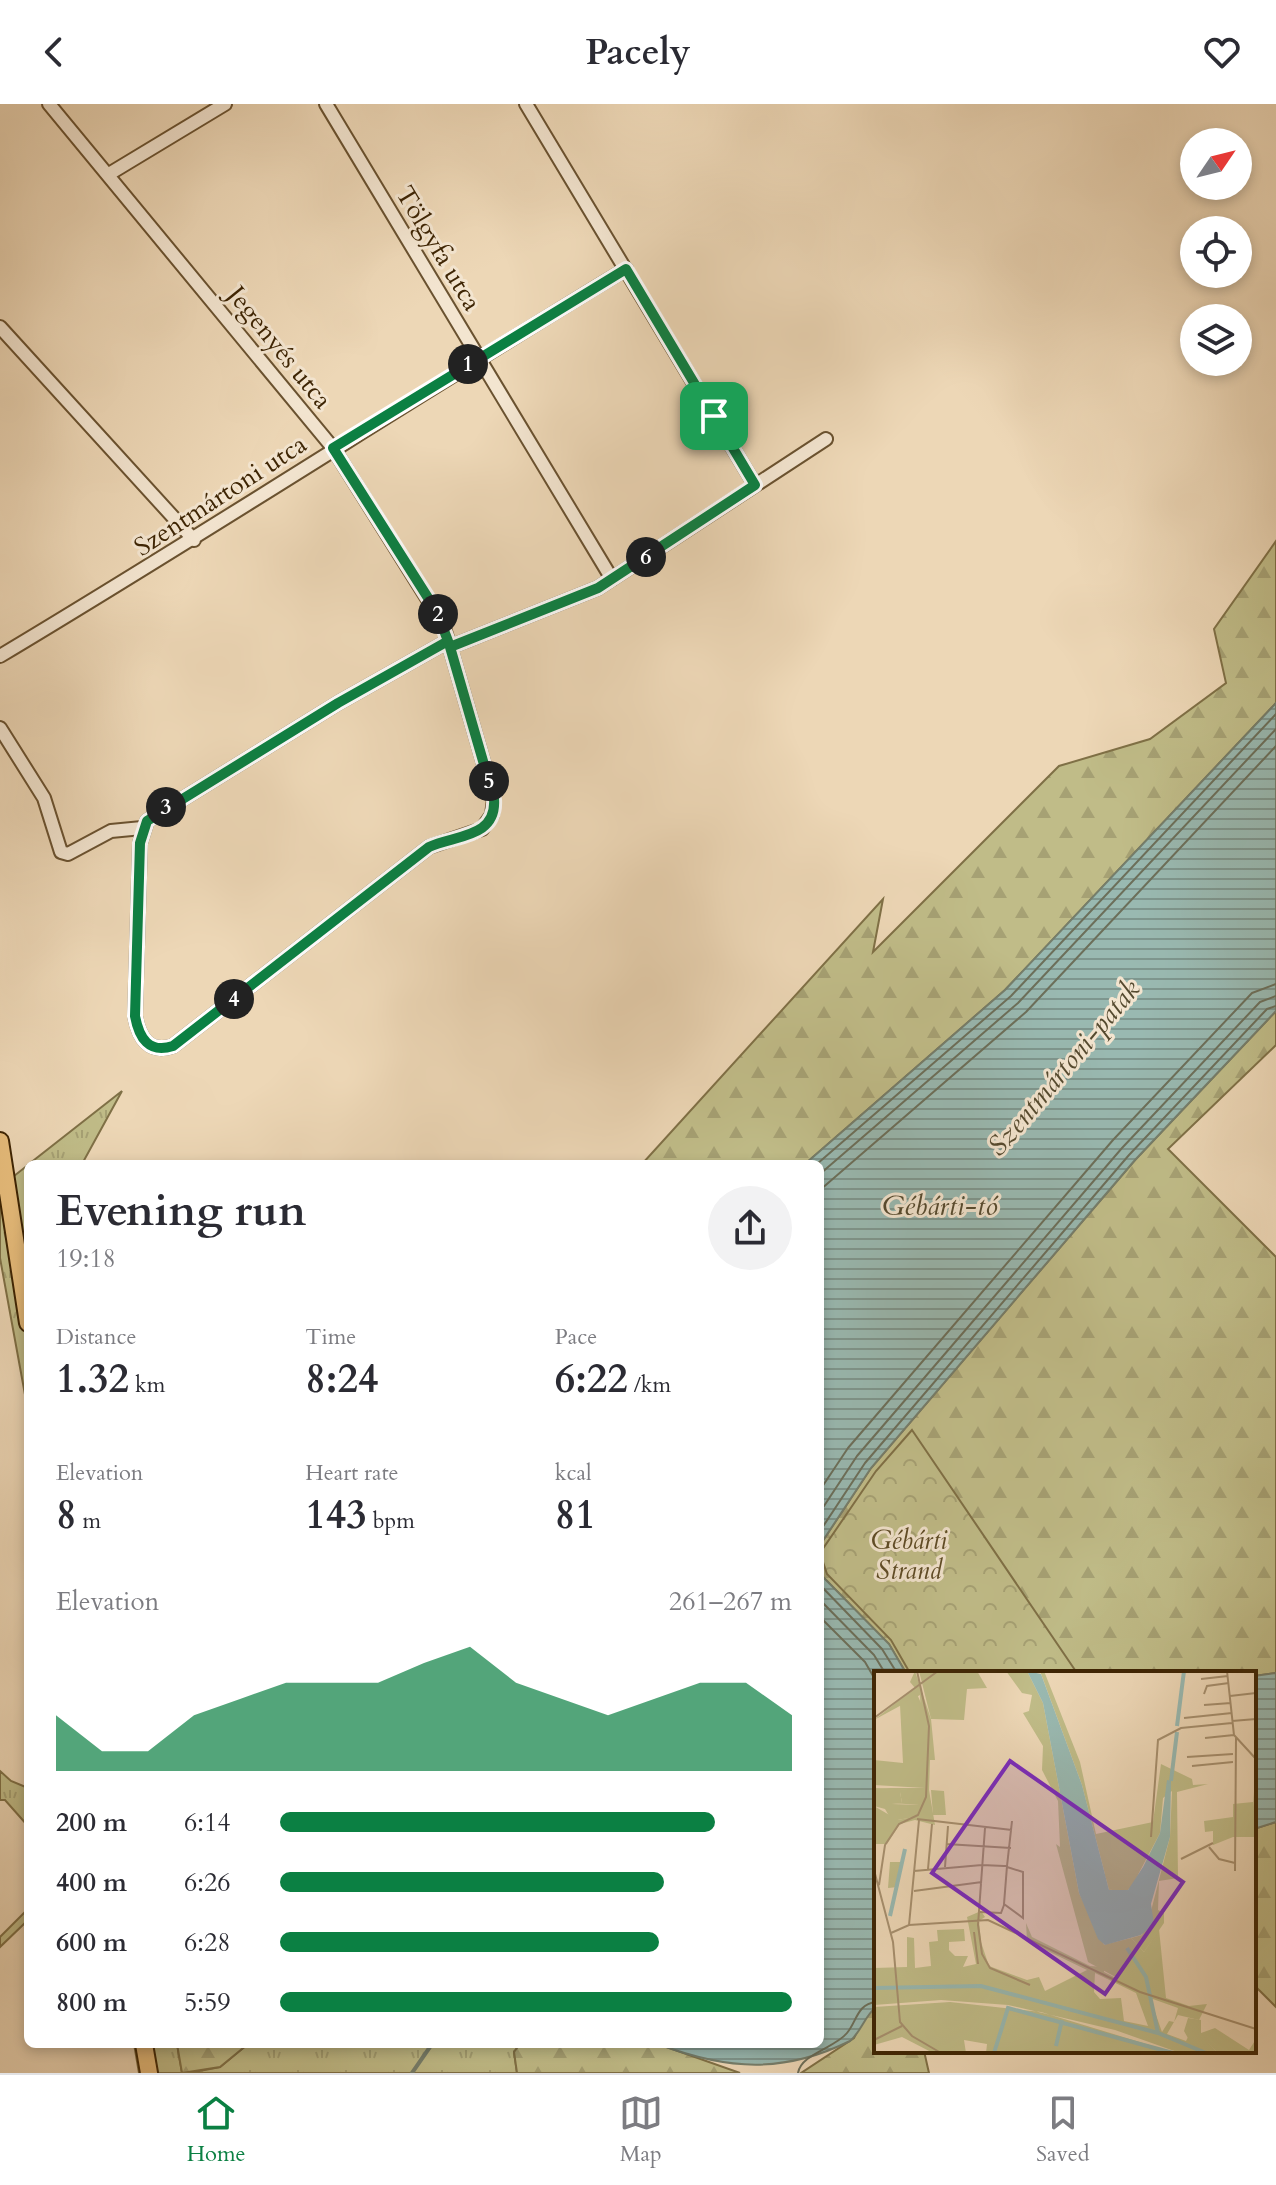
<!DOCTYPE html>
<meta charset="utf-8">
<style>
:root{--surface:#fff;--page:#f2f2f3;--text:#2b2b33;--muted:#7c7c81;--line:#e1e1e2;--accent:#0b8043}
body{margin:0;font-family:Cardo,serif;background:var(--page);color:var(--text);height:100vh;display:flex;flex-direction:column;font-size:30px;white-space:nowrap}
*{box-sizing:border-box;margin:0}
p{font-size:26px;color:var(--muted)}
.icon{flex:none;width:44px;height:44px;fill:none;stroke:currentColor;stroke-width:2;stroke-linecap:round;stroke-linejoin:round}
.map{position:relative;flex:1;overflow:hidden}
.drawer{position:absolute;left:24px;top:1056px;width:800px;height:888px;display:flex;flex-direction:column;background:var(--surface);border-radius:12px;box-shadow:0 4px 12px #0003}
.drawer>*{flex:none}
.needle{width:52px;rotate:55deg}
.buttons{position:absolute;left:1180px;top:24px;display:grid;gap:16px}
.buttons a{display:grid;place-items:center;width:72px;height:72px;border-radius:50%;background:var(--surface);box-shadow:0 4px 12px #0003;font-size:40px}
.pin{position:absolute;display:grid;place-items:center;width:68px;height:68px;color:#fff;margin:-34px;border-radius:16px;box-shadow:0 4px 12px #0006}
.km{position:absolute;width:40px;height:40px;margin:-20px;border-radius:50%;background:#222;color:#fff;font-size:22px;line-height:40px;text-align:center}
.round{display:grid;place-items:center;flex:none;width:84px;height:84px;border-radius:42px;background:var(--page)}
.headline{display:flex;align-items:center;justify-content:space-between;height:136px;padding:0 32px}
h1{font-size:44px;font-weight:700;line-height:60px}
.metrics{display:grid;grid-template-columns:repeat(3,1fr);gap:12px;height:136px;padding:8px 32px}
.metrics div{display:grid;align-content:center}
.metrics b{font-size:40px;font-weight:700}
.metrics small{font-size:22px;font-weight:400}
.metrics p{font-size:22px}
.chart{height:224px;padding:16px 32px}
.chart p{display:flex;justify-content:space-between}
.chart svg{width:100%;height:144px;margin-top:8px;fill:var(--accent);opacity:.7}
ul{padding:0 32px;list-style:none;font-size:26px}
li{display:grid;grid-template-columns:128px 96px 1fr;align-items:center;height:60px}
li i{height:20px;border-radius:10px;background:var(--accent)}
header{display:flex;justify-content:space-between;align-items:center;height:104px;padding:0 32px;background:var(--surface);font-size:36px;font-weight:700}
.menu{display:flex;justify-content:space-around;align-items:center;height:112px;border-top:2px solid var(--line);background:var(--surface);font-size:22px;color:var(--muted)}
.menu a{display:grid;justify-items:center;gap:4px}
.menu .on{color:var(--accent)}
.map>svg:first-child{display:block}
</style>
<header><svg class="icon" aria-label="back" viewBox="0 0 24 24"><path d="M15 5l-7 7 7 7"/></svg>Pacely<svg class="icon" aria-label="heart" viewBox="0 0 24 24"><path d="M12 20l-8-8c-3-5 5-10 8-4 3-6 11-1 8 4z"/></svg></header>
<div class="map">
<svg width="1276" height="1969" viewBox="0 0 1276 1969">
<defs>
<pattern id="grass-tufts" width="24" height="20" patternUnits="userSpaceOnUse" patternTransform="scale(2)"><rect width="24" height="20" fill="#c0bc88"/><path d="M3 7l-1-3M5 7V3M7 7l1-3M15 17l-1-3M17 17v-4M19 17l1-3" fill="none" stroke="#a6a174"/></pattern>
<pattern id="forest-firs" width="22" height="20" patternUnits="userSpaceOnUse" patternTransform="scale(2)"><rect width="22" height="20" fill="#c0bc88"/><path d="M5 1l3.5 6h-7zM16 11l3.5 6h-7z" fill="#a6a174"/></pattern>
<pattern id="park-crowns" width="20" height="18" patternUnits="userSpaceOnUse" patternTransform="scale(2)"><rect width="20" height="18" fill="#c0bc88"/><path d="M2 6a3 3 0 1 1 6 0M12 15a3 3 0 1 1 6 0" fill="none" stroke="#a6a174"/></pattern>
<pattern id="water-rules" width="6" height="5" patternUnits="userSpaceOnUse" patternTransform="scale(2)"><rect width="6" height="5" fill="#99b9b1"/><path d="M0 2.5h6" fill="none" stroke="#7e968e"/></pattern>
</defs>
<rect width="100%" height="100%" fill="#edd7b6"/>
<filter id="stains"><feTurbulence type="fractalNoise" baseFrequency=".0025" numOctaves="4"/><feColorMatrix values="0 0 0 0 .2 0 0 0 0 .09 0 0 0 0 .02 0 0 0 .5 -.17"/></filter>
<radialGradient id="worn" r=".72"><stop offset=".6" stop-color="#630" stop-opacity="0"/><stop offset="1" stop-color="#630" stop-opacity=".3"/></radialGradient>
<g fill="url(#grass-tufts)" stroke="#7f7046" stroke-width="2">
<path d="M122,987l-40,73h-53z"/>
<path d="M28,1061v246l-28,-153v-71z"/>
<path d="M0,1667l11,10 17,7v38l-23,-26h-5z"/>
<path d="M28,1805v11l-28,27v-10z"/>
<path d="M134,1940h43l5,29h-43z"/>
<path d="M248,1940h272l-6,8 3,21h-328l31,-6z"/>
</g>
<g fill="url(#forest-firs)" stroke="#7f7046" stroke-width="2">
<path d="M1276,437v162l-271,287 -200,174h-163l241,-265 -10,53 186,-186 91,-27 76,-56 -12,-54z"/>
<path d="M1276,907v34l-108,104 108,108v416l-22,3v-3h-348l-17,-29 -67,-68 -2,-31 51,-77 264,-308z"/>
<path d="M1276,1718v185l-22,-22v-156z"/>
<path d="M876,1903v44h48l5,22h-128l53,-35 10,-21z"/>
<path d="M177,1940h71l-28,23 -38,6z"/>
<path d="M520,1940h138l82,29h-223l-3,-21z"/>
</g>
<path fill="url(#park-crowns)" stroke="#7f7046" stroke-width="2" d="M912,1326l165,243h-167l-19,-33 -64,-66 -7,-21 56,-82z"/>
<g fill="url(#water-rules)" stroke="#757e6c" stroke-width="2">
<path d="M1276,599v308l-141,149 -264,308 -51,77v-381h-15l200,-174z"/>
<path d="M820,1465l2,7 67,68 17,29h-30v334c-12,10 -15,25 -26,34 -65,32 -121,30 -192,3h162z"/>
<path d="M1276,1569v149l-22,7v-153z"/>
</g>
<g fill="none" stroke-linecap="round" stroke-linejoin="round">
<g stroke="#6c6f5a" stroke-width="2">
<path d="M817,1060l194,-168 265,-282"/>
<path d="M820,1070l198,-171 258,-274"/>
<path d="M820,1086l206,-178 250,-266"/>
<path d="M820,1386l28,-42 265,-308 139,-147 24,-9"/>
<path d="M820,1408l37,-56 265,-308 138,-146 16,-6"/>
<path d="M820,1427l45,-68 264,-308 138,-146 9,-3"/>
<path d="M820,1481l62,64 15,24"/>
<path d="M820,1496l54,55 11,18"/>
<path d="M820,1513l45,45 11,19"/>
<path d="M798,1969c3,-19 37,-25 49,-40 10,-12 10,-29 29,-31"/>
</g>
<path stroke="#757e6c" stroke-width="4" d="M412,1969l20,-29"/>
<g stroke="#6a5230" stroke-width="16">
<g id="minor">
<path d="M49,0l284,344 109,174 8,25 44,152 -2,16 -10,14 -53,18 -256,199c-24,8 -34,-8 -38,-30l5,-173 7,-22 191,-118 110,-62"/>
<path d="M326,0l286,475"/>
<path d="M526,0l229,381"/>
<path d="M109,70l116,-70"/>
<path d="M0,223l194,213"/>
<path d="M450,543l148,-59 228,-149"/>
<path d="M0,552c211,-126 416,-260 626,-387"/>
<path d="M0,624l44,70 17,54 7,2 43,-23 31,-3"/>
</g>
</g>
<g stroke="#3e2504" stroke-width="20">
<g id="major">
<path d="M0,1037l28,182"/>
<path d="M144,1940l5,29"/>
</g>
</g>
<use href="#minor" stroke="#f3e5d0" stroke-width="12"/>
<use href="#major" stroke="#e6bc7b" stroke-width="16"/>
</g>
<g fill="none" stroke-linecap="round" stroke-linejoin="round">
<g stroke="#fff" stroke-width="16">
<path id="route" d="M626,165l129,216 -157,103 -148,59 44,152c3,39 -39,36 -65,48l-256,199c-24,8 -34,-8 -38,-30l5,-173 7,-22 191,-118 110,-62 -11,-29 -104,-164z"/>
</g>
<use href="#route" stroke="#0b8043" stroke-width="10"/>
</g>
<g text-anchor="middle" stroke-width="6" stroke-linejoin="round" paint-order="stroke">
<g font-size="26" fill="#3e2504" stroke="#f3e5d0">
<text transform="translate(439 144) rotate(59)" y="9">Tölgyfa utca</text>
<text transform="translate(280 243) rotate(51)" y="9">Jegenyés utca</text>
<text transform="translate(220 391) rotate(-33)" y="9">Szentmártoni utca</text>
</g>
<g font-size="26" font-style="italic" fill="#5e4b25" stroke="#f3e5d0">
<text x="909" y="1445">Gébárti<tspan x="909" dy="30">Strand</tspan></text>
</g>
<g font-size="28" font-style="italic" fill="#554a2f" stroke="#f3e5d0">
<text transform="translate(1063 963) rotate(-50)" y="10">Szentmártoni-patak</text>
<text x="940" y="1111">Gébárti-tó</text>
</g>
</g>
<g transform="translate(874 1567)">
<rect width="382" height="382" fill="#edd7b6"/>
<path d="M41,0l16,48 4,41h-5l-1,30 6,35 -20,-5 -15,4 -13,20h-13v-38l24,14 15,-3 6,-12 -40,-3 23,1 -2,-11 25,-1 -51,-3h50l-4,-93 -46,25 41,-32 -5,-6zM379,121l3,45h-23l-20,8v-14l-8,1 -1,-11 29,-4v-13l20,-2zM16,191h13l-5,25 -10,1zM107,240l4,6 -6,4 2,21 8,24 38,14 12,-3 6,14 42,-21 -60,-29 -1,-18 6,14 58,29 14,1v5l12,6 -13,-33 28,-7 13,14 15,-23 7,69 23,8 18,-2 -8,16 -21,-5 -11,19 19,7 2,-4 15,1 15,15h-38l-65,-23 -107,-25 -67,-5 -67,5v-37l33,-1v-30l7,1 1,30 16,-2 -2,-24 9,-1 -1,-11 27,-1 1,12 -16,1v8l6,6h13l-5,11 13,-3 -9,-47zM221,302l41,20 12,33 -24,-5 -3,-23 -21,1 -6,-7zM276,327l28,10 -4,14 -5,-1 -7,11zM76,331l91,10 135,41h-190l1,-9 -23,-4 2,13h-33l-31,-16 -28,8v-38z" fill="#c0bc88" fill-rule="evenodd"/>
<path d="M45,0h58l10,17 -20,1 -3,31 -33,-1zM132,0h21l16,32 36,190 42,87 -33,-18 -32,-118 4,3 -2,-46 -16,-31 1,-24 -20,-33 6,-2 3,-16 -10,-2zM166,0h4l36,91 16,72 57,-12 8,-58 31,15 1,6 15,-1 -31,8 1,86 -19,3 -1,29 6,3v10l-20,29 -13,-14 11,-3 9,-24 19,-74 2,-46 -9,7 -3,35 -29,55 -22,2 -27,-105zM43,23l10,23 -2,71 -51,-3v-25l29,3 -3,-58zM0,117l48,2h3l-2,9 -14,1 -9,-8 2,11 -10,1 27,1v5l-5,7 -22,4 -7,-12 -11,-3zM57,119l13,1 2,24h-13zM157,344l9,1 5,9v21l-40,-13zM314,347l13,2v13l14,-5 34,22 7,-11v14h-38l-16,-15 -13,2 -5,-9z" fill="#c0bc88"/>
<path d="M230,203l34,1 -10,15h-16z" fill="#c0bc88"/>
<path d="M153,0l14,3 41,111 27,105h19l15,-23 17,-34 7,-53 4,1 -1,56 -19,67 3,20 -13,11 -36,10 -7,-6 -19,-46 -36,-190z" fill="#99b9b1"/>
<path fill="none" stroke="#99b9b1" stroke-width="4" d="M303,55l7,-55M297,110l6,-49M16,245l15,-67M253,277l19,29 12,56M0,317l107,-2 177,47 48,20M182,375l6,-26M120,382l14,-45 165,45"/>
<path fill="none" stroke="#a7906f" stroke-width="2" d="M353,0l7,64 22,24M327,8l27,-3M330,23l3,-8 22,-3M356,25l26,-3M330,34l27,-2M0,47l64,-47M310,47l48,-5M358,50l24,-2M331,67l29,-3M313,86l46,-3M318,95l41,-4M43,148l95,11M111,157l-7,97 4,29 8,14 40,17M277,166l7,-97 23,-12 51,-5M72,173l65,4M335,176l10,12 16,4M307,188l32,-16M133,195l5,-45M71,196l3,-41M54,198l4,-45M0,199l19,72 7,80 12,14 29,17M40,200l68,-6 22,1h3v1l16,5v46l-19,-14 3,-38M361,200l1,-133M5,214l6,-40 14,-21 19,-9 8,-18 3,-71 -12,-55M40,220l68,-9M106,241l21,1 3,-8M35,254l10,-105M100,261l4,32M17,262l18,-8 79,-5 152,72 116,37M0,369l28,-14"/>
<path fill="#7b2cbf" fill-opacity="0.15" stroke="#7b2cbf" stroke-width="4" d="M136,90l173,121 -78,112 -173,-121z"/>
<rect width="382" height="382" fill="none" stroke="#3e2504" stroke-width="4"/>
</g>
<rect width="100%" height="100%" filter="url(#stains)"/>
<rect width="100%" height="100%" fill="url(#worn)"/>
</svg>
<div class="buttons">
<a><svg class="needle" viewBox="-14 -14 28 28"><path d="M0-13l5 13h-10z" fill="#e53935"/><path d="M0 13l5-13h-10z" fill="#7c7c81"/></svg></a>
<a><svg class="icon" aria-label="locate" viewBox="0 0 24 24"><circle cx="12" cy="12" r="6"/><path d="M12 2v4M12 18v4M2 12h4M18 12h4"/></svg></a>
<a><svg class="icon" aria-label="layers" viewBox="0 0 24 24"><path d="M12 4l9 5-9 5-9-5zM3 14l9 5 9-5"/></svg></a>
</div>
<div class="pin" style="left:714px;top:312px;background:#1e9e55"><svg class="icon" aria-label="arrive" viewBox="0 0 24 24"><path d="M6 21V4h12l-3 4 3 4H6"/></svg></div>
<b class="km" style="left:468px;top:260px">1</b>
<b class="km" style="left:438px;top:510px">2</b>
<b class="km" style="left:166px;top:703px">3</b>
<b class="km" style="left:234px;top:895px">4</b>
<b class="km" style="left:489px;top:677px">5</b>
<b class="km" style="left:646px;top:453px">6</b>
<section class="drawer">
<div class="headline"><div><h1>Evening run</h1><p>19:18</p></div><a class="round"><svg class="icon" aria-label="share" viewBox="0 0 24 24"><path d="M12 15V3M7 8l5-5 5 5M5 13v7h14v-7"/></svg></a></div>
<div class="metrics">
<div><p>Distance</p><b>1.32<small> km</small></b></div>
<div><p>Time</p><b>8:24</b></div>
<div><p>Pace</p><b>6:22<small> /km</small></b></div>
</div>
<div class="metrics">
<div><p>Elevation</p><b>8<small> m</small></b></div>
<div><p>Heart rate</p><b>143<small> bpm</small></b></div>
<div><p>kcal</p><b>81</b></div>
</div>
<div class="chart"><p><span>Elevation</span>261–267 m</p>
<svg viewBox="0 0 160 44" preserveAspectRatio="none"><path d="M0 44V27L10 38L20 38L30 27L40 22L50 17L60 17L70 17L80 11L90 6L100 17L110 22L120 27L130 22L140 17L150 17L160 27V44z"/></svg>
</div>
<ul>
<li><b>200 m</b>6:14<i style="width:85%"></i></li>
<li><b>400 m</b>6:26<i style="width:75%"></i></li>
<li><b>600 m</b>6:28<i style="width:74%"></i></li>
<li><b>800 m</b>5:59<i style="width:100%"></i></li>
</ul>
</section>
</div>
<nav class="menu">
<a class="on"><svg class="icon" aria-label="home" viewBox="0 0 24 24"><path d="M3 11l9-7 9 7M6 9v11h12V9"/></svg>Home</a>
<a><svg class="icon" aria-label="map" viewBox="0 0 24 24"><path d="M3 6l6-2 6 2 6-2v14l-6 2-6-2-6 2zM9 4v14M15 6v14"/></svg>Map</a>
<a><svg class="icon" aria-label="saved" viewBox="0 0 24 24"><path d="M7 4h10v16l-5-4-5 4z"/></svg>Saved</a>
</nav>
